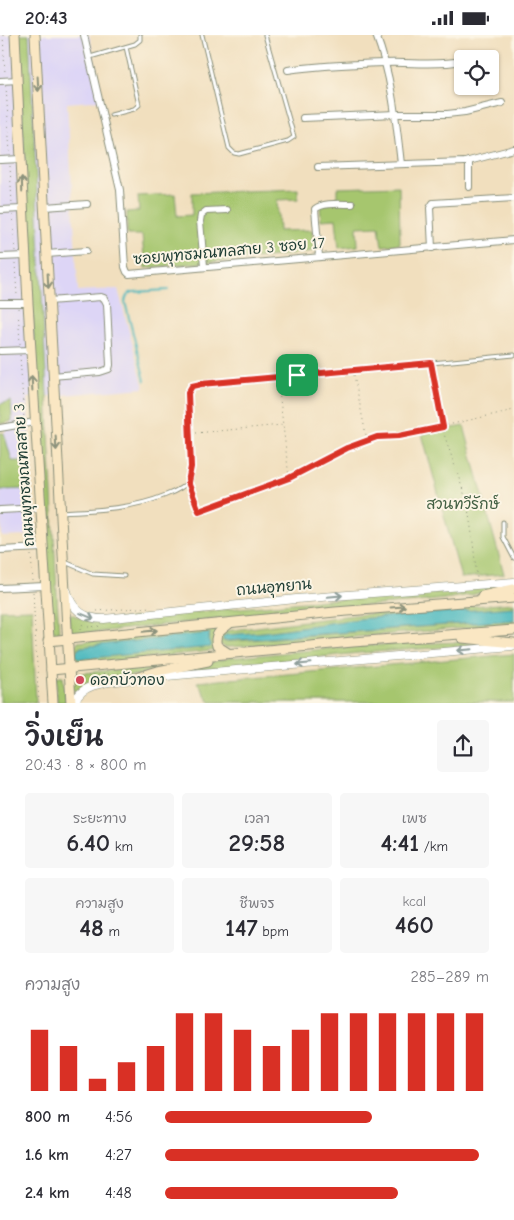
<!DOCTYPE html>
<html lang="th">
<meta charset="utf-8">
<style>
:root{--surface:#fff;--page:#f7f7f7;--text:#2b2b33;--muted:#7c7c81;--accent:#d93025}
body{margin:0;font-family:"Comic Neue","Playpen Sans Thai",sans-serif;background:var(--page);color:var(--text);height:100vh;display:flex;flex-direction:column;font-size:19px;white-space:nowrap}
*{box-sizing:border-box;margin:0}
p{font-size:16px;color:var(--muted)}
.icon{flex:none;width:28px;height:28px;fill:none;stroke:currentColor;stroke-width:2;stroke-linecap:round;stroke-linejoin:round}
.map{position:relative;height:668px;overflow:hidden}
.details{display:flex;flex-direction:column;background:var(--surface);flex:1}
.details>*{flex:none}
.buttons{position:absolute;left:454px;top:15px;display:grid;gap:10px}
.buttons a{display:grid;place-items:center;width:45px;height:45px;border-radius:5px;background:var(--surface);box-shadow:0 1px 4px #0004;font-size:25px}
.pin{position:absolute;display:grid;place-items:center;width:42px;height:42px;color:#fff;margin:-21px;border-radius:10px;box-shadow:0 2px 8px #0006}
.round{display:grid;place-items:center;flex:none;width:52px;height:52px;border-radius:5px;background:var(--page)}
.headline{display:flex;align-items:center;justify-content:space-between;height:85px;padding:0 25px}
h1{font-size:28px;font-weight:600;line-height:38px}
.metrics{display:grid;grid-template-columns:repeat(3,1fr);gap:8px;height:85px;padding:5px 25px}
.metrics div{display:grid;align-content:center;border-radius:5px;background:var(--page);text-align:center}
.metrics b{font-size:25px;font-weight:600}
.metrics small{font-size:14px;font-weight:400}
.metrics p{font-size:14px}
.chart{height:140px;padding:10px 25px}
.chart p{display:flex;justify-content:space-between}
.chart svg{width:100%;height:90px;margin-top:5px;stroke:var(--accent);stroke-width:6}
ul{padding:0 25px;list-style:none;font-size:16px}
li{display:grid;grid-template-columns:80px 60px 1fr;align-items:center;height:38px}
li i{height:12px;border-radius:6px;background:var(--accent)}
.status{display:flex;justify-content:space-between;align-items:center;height:35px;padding:0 25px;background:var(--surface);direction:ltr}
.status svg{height:14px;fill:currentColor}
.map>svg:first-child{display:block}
</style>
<div class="status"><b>20:43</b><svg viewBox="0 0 49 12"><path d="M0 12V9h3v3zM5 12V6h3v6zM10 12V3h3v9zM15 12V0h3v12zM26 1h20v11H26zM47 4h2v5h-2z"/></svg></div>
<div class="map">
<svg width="514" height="668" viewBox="0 0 514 668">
<rect width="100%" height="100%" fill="#fcf5e5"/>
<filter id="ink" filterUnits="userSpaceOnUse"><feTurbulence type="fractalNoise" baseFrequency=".02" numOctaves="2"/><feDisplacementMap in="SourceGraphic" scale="10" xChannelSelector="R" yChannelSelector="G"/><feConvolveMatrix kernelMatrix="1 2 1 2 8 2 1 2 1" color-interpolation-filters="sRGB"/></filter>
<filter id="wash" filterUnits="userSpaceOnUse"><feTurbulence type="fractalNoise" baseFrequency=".0096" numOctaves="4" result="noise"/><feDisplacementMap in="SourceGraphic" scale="20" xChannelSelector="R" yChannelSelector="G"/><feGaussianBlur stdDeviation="1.12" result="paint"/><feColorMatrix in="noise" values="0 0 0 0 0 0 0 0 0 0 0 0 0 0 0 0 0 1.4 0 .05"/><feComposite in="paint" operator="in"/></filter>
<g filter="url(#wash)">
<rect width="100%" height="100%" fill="#f1dfbe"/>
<g fill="#ddd5f6">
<path d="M0,0h89l14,65 -36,3 11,188 40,-2 26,99 -117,10 4,61 -19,2 -8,-28 8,-12 -1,-20 -11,3z"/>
<path d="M25,454l1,47 -24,1 -2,-47z"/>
</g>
<g fill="#a6c66e" stroke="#628251" fill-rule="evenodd">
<path d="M18,0h11l30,599 -3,2 -5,-2 -10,-159z"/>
<path d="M399,151l1,58 -18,2 -3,-20 -22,1 1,19 -19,2 -3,-29 -15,1 -1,-16 17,-2v-14z"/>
<path d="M298,154v10l-21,1 2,31 33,-1 2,21 -36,5 -133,12 -3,-33h-15v-23l12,-1 -1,-15 37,-2 2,22 15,-1v-22z"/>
<path d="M11,366l1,20 -12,3v-20z"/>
<path d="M464,391l40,148 -43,4 -39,-144z"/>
<path d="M0,398h4l8,28h12l1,28 -25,1z"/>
<path d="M504,551l1,1c-61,17 -126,17 -189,22 -82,8 -163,17 -245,26l-2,-16 2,-5 20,8 224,-21z"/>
<path d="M514,568v4l-156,12 -93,13 -39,3 -2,7 290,-22v4l-283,23h-7l-5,-4 1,-10 5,-2 129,-16z"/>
<path d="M32,574l4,93h-36v-92z"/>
<path d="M218,593l1,22 -95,10 -45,3c-6,-6 -7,-8 -6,-16l5,-5zM210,599l-2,6 2,7 -120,11 -13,-1v-8l4,-2z"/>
<path d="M463,607l18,1 -1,2 -121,8 -173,18 1,-3 42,-10 126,-12z"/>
<path d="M514,619v48h-304l-13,-20z"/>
<path d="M164,630l2,1 -29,9 -46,6 -15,10 -3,-1 -2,-15 3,-1z"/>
<path d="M60,642h3l3,25h-9l-1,-24z"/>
</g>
<g fill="#49b8be" stroke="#347a79">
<path d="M514,572v13l-291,21v-5l3,-1 39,-3 93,-13z"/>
<path d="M210,598l-2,7 3,7 -130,12 -4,-2 -1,-5 5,-5z"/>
</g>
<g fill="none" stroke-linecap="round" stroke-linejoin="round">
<path stroke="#49b8be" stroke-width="2" d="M145,346l-20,-79c1,-6 2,-8 8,-10l35,-2"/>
</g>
</g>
<g filter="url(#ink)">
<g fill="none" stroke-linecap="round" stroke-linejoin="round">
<g stroke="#888e79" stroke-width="5">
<g id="service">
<path d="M202,0l27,113 5,5 5,1 49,-13 6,-4 -29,-102"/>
<path d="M90,22l45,-13 5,-4v-5"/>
<path d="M111,80l23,-6 5,-4 -13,-58"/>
<path d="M61,477c36,-2 71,-3 105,-17 8,-3 18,-7 22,-14 7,-14 1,-70 0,-88l5,-7 321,-31"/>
<path d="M503,487v15l11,21"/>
<path d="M65,527l28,12 31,2"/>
</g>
</g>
<g stroke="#888e79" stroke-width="8">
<g id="minor">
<path d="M84,0l36,155 5,77 2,5 2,2 385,-34"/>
<path d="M376,0c16,42 20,85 25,129"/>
<path d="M471,24l15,-4"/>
<path d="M288,35c32,-5 64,-6 97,-7 26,-1 52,3 77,-2"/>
<path d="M0,46l18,-1"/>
<path d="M303,83l93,-4h51l18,-2 37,-9"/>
<path d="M0,125l21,-1"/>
<path d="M318,132l147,-5 49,-13"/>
<path d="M469,152v-26"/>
<path d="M45,172l42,-3"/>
<path d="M0,175l23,-1"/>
<path d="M432,213l-2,-40 3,-5 81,-5"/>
<path d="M47,219l39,-3"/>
<path d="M319,221l-4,-47c8,-7 26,-5 37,-5"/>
<path d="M0,222l26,-1"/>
<path d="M204,231l-4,-45 1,-6 5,-4 21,-1"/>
<path d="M49,266l52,-4 3,1 3,6 3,61 -1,4 -9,3 -48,4"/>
<path d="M0,268h28"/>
<path d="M0,316l31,-1"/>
<path d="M0,393l35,-6"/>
<path d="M0,475l41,-2"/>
<path d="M0,515l43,-2"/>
<path d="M0,553l45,-2"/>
</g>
</g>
<g stroke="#888e79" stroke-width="9">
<g id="tertiary">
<path d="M67,556c5,19 17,28 37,28l192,-20 218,-17"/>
<path d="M75,668c5,-22 40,-21 57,-24l380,-33"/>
</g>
</g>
<g stroke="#888e79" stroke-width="11">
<g id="secondary">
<path d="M15,0l13,268 25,400"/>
<path d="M35,0l36,668"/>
<path d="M482,561l32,-7"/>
<path d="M462,603l52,5"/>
<path d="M48,606l287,-29 179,-14"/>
<path d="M228,618l-11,-7c-4,-11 4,-16 12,-22"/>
<path d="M51,635l302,-28 161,-12"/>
<path d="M132,644l26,-8 50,-10"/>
</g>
</g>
<g stroke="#888e79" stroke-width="1" stroke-dasharray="1 4" stroke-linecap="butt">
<path d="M3,0l2,39"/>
<path d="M6,51l4,68"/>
<path d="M10,131l2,38"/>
<path d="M13,180l2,36"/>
<path d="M15,228l2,33"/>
<path d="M18,273l2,36"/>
<path d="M20,320l4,64"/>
<path d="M432,332l12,67 23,68 5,32 5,44"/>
<path d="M354,340l13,65"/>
<path d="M278,347l11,95"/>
<path d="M24,395l4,74"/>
<path d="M196,398l86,-8"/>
<path d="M190,452l9,24 90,-33 58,-30 30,-11 22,-1 115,-26"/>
<path d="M29,480l2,28"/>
<path d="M31,520l2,26"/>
<path d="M33,557l6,111"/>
<path d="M97,576l54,-4"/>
<path d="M88,592l15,-1"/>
<path d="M81,595l2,-8"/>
<path d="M88,641l41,-4"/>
</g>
<use href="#service" stroke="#fff" stroke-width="3"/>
<use href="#minor" stroke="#fff" stroke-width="6"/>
<use href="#tertiary" stroke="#fff" stroke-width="8"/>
<use href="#secondary" stroke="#fae7c3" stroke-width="9"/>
</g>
<defs><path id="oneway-shaft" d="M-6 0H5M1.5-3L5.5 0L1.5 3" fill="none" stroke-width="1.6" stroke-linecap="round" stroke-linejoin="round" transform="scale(1.25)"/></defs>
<g stroke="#8c927c">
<use href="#oneway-shaft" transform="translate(38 49) rotate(87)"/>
<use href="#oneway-shaft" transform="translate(22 149) rotate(-92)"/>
<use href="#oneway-shaft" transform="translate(48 246) rotate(87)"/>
<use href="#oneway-shaft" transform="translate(32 348) rotate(-93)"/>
<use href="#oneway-shaft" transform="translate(56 408) rotate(87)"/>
<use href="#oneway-shaft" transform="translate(398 572) rotate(-4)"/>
<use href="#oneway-shaft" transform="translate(150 596) rotate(-6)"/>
</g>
<g stroke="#8f9e9a">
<use href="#oneway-shaft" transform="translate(335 561) rotate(-5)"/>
<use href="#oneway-shaft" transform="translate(87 581) rotate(23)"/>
<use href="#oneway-shaft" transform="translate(465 615) rotate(175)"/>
<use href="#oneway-shaft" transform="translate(304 629) rotate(175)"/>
</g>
</g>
<g fill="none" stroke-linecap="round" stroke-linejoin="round" filter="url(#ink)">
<g stroke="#fff" stroke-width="10">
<path id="route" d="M431,328l12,64 -44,9 -22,1 -30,11 -58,30 -90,33 -11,-29 3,-15 -3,-74 4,-7 9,-2z"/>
</g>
<use href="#route" stroke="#d93025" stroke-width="6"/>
</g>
<circle fill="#d1495b" stroke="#fcf5e5" stroke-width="2" cx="80" cy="645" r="5"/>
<g text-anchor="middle" stroke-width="4" stroke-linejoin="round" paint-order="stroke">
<g font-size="15" fill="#1f3d34" stroke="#fcf5e5">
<text transform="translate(229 216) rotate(-5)" y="5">ซอยพุทธมณฑลสาย 3 ซอย 17</text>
<text transform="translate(24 440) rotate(-94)" y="5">ถนนพุทธมณฑลสาย 3</text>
<text transform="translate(274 552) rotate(-5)" y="5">ถนนอุทยาน</text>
</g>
<g font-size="15" fill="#415f42" stroke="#fcf5e5">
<text x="463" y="474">สวนทวีรักษ์</text>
</g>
<g font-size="15" fill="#1f3d34" stroke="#fcf5e5" text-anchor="start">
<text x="90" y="650">ดอกบัวทอง</text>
</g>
</g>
</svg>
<div class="buttons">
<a><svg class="icon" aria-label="locate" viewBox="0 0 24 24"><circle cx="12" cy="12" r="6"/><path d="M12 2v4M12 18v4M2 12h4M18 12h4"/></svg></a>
</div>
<div class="pin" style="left:297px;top:340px;background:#1e9e55"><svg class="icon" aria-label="arrive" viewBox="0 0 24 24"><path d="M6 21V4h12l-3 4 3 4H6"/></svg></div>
</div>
<section class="details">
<div class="headline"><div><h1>วิ่งเย็น</h1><p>20:43 · 8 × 800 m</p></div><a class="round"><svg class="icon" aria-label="share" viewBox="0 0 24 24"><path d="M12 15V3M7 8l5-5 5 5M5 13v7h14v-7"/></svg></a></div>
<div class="metrics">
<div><p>ระยะทาง</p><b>6.40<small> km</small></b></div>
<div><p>เวลา</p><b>29:58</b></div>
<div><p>เพซ</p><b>4:41<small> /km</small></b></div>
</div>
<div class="metrics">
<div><p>ความสูง</p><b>48<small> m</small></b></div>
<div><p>ชีพจร</p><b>147<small> bpm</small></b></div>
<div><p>kcal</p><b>460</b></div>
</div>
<div class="chart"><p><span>ความสูง</span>285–289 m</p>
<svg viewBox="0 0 160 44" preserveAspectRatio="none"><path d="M5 44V14M15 44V22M25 44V38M35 44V30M45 44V22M55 44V6M65 44V6M75 44V14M85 44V22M95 44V14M105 44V6M115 44V6M125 44V6M135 44V6M145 44V6M155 44V6"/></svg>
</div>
<ul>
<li><b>800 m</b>4:56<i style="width:64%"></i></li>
<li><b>1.6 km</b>4:27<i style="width:97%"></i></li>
<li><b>2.4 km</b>4:48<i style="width:72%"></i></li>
</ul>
</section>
